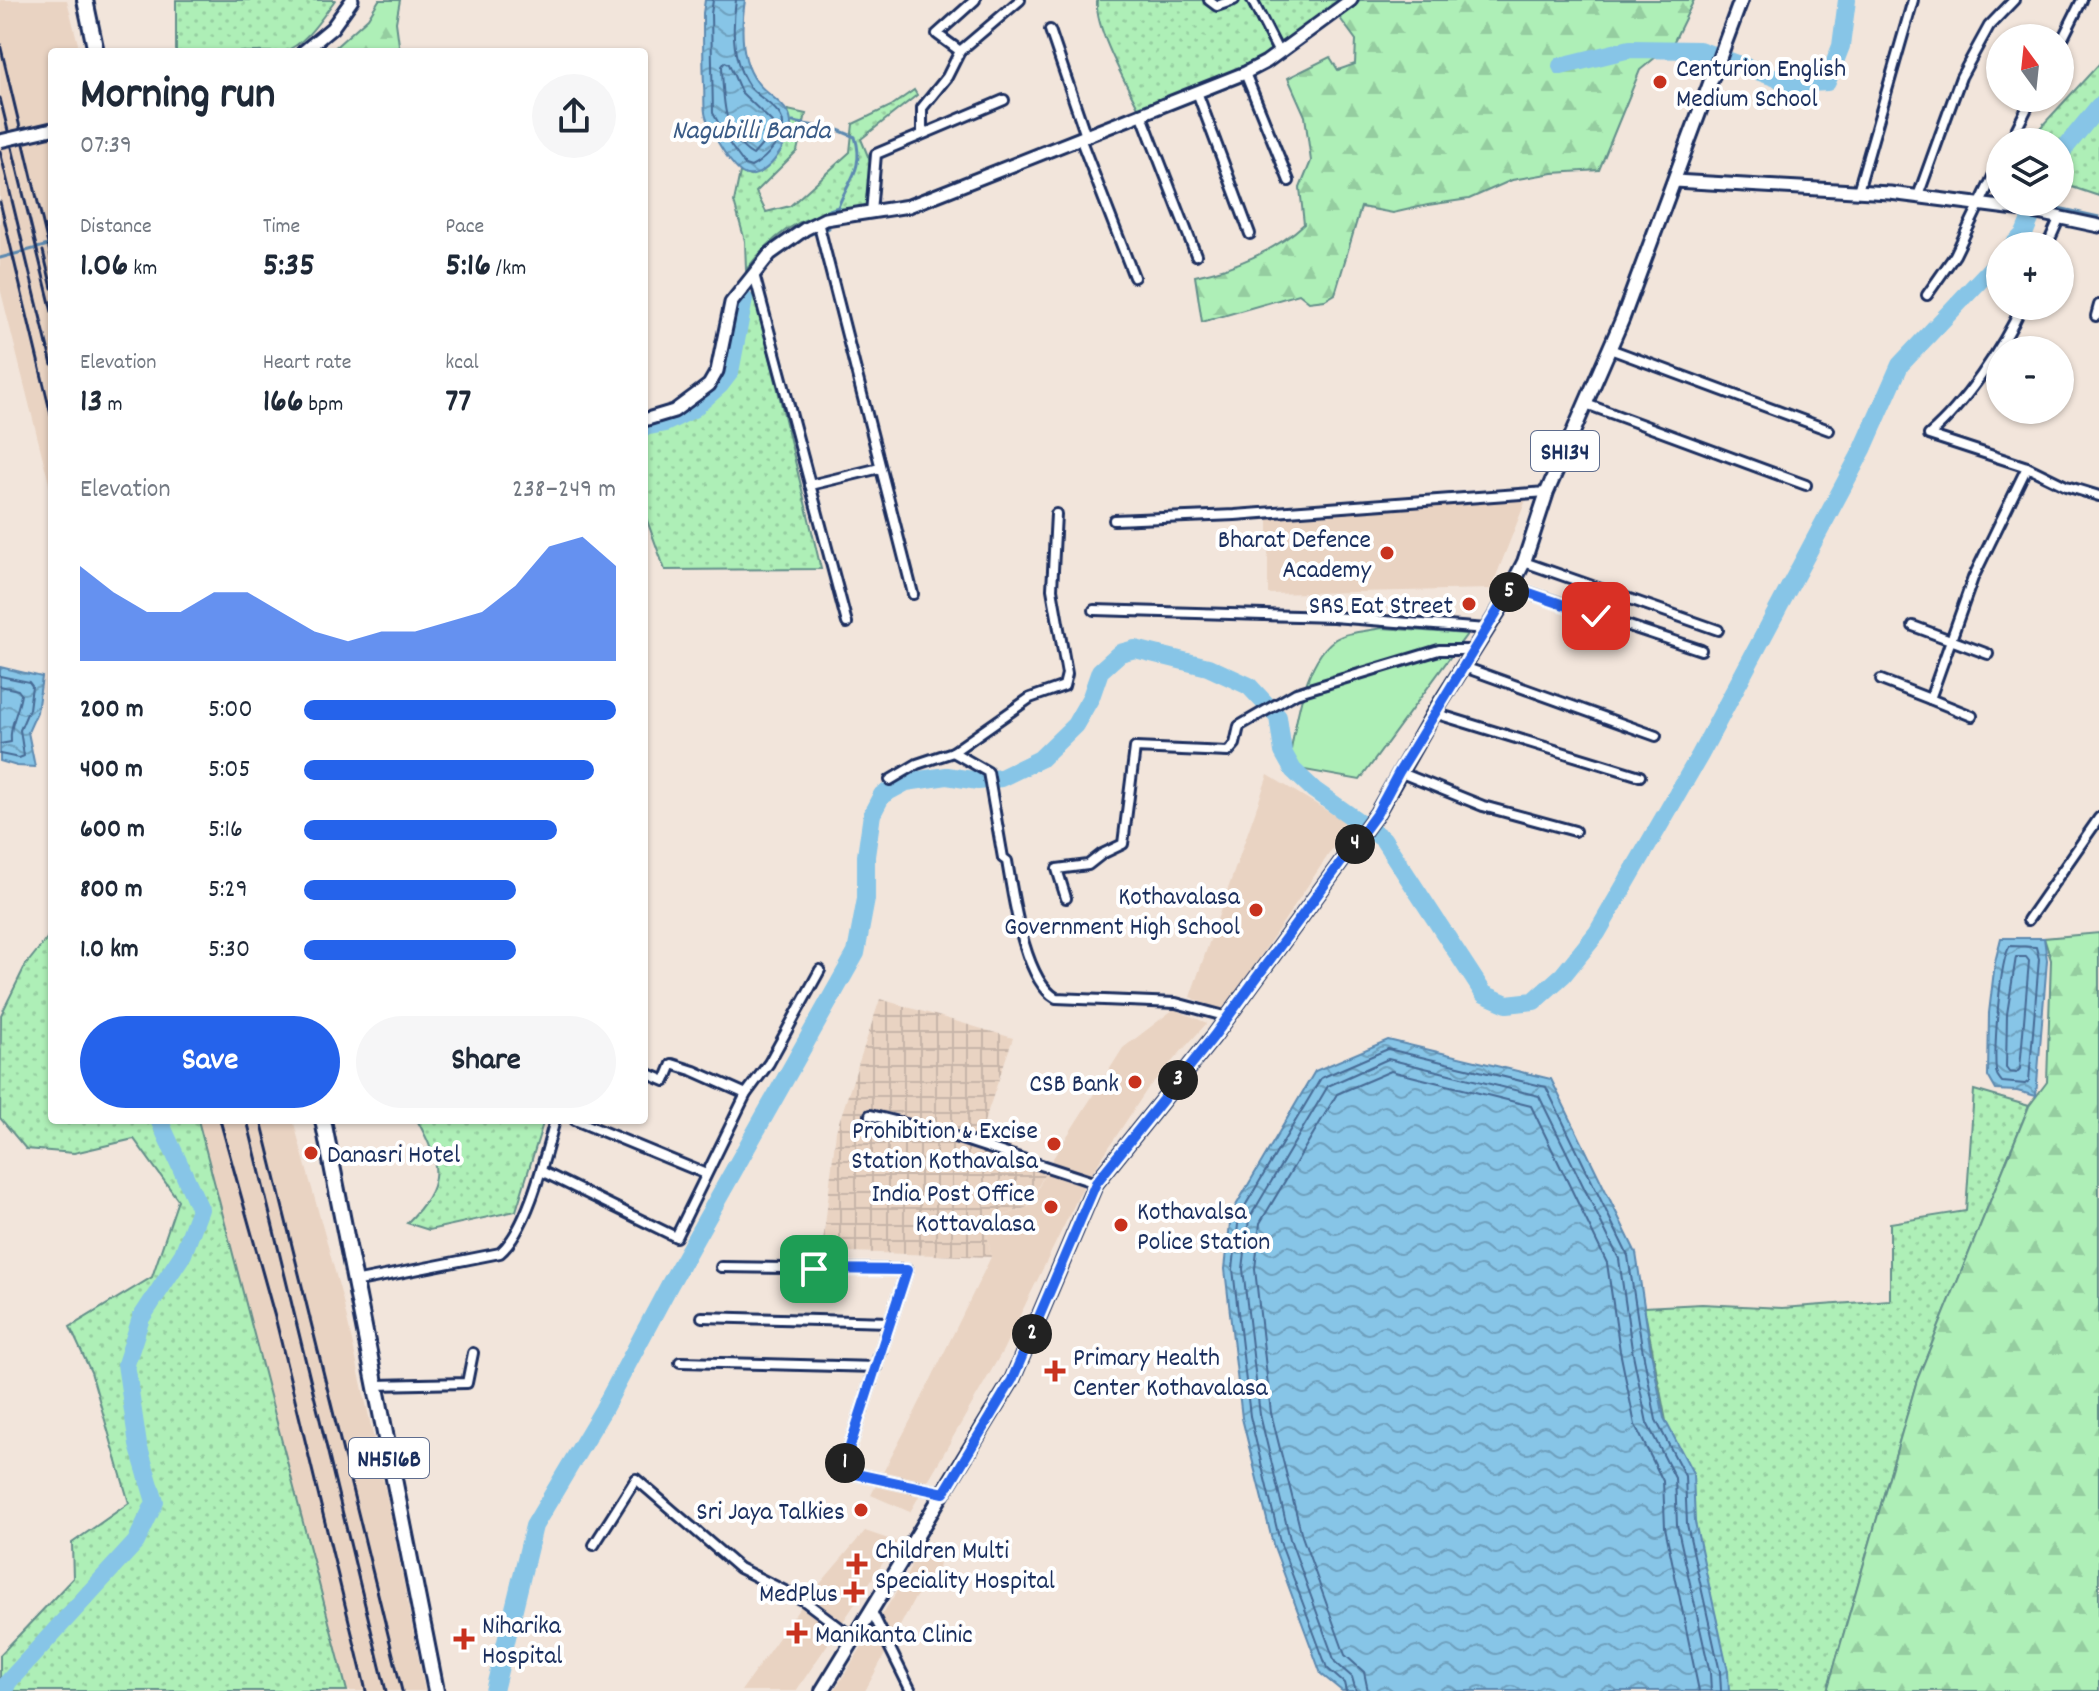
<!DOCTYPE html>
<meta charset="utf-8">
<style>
:root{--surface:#fff;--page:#f6f6f7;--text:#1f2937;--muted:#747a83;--accent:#2563eb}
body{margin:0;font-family:Dekko,sans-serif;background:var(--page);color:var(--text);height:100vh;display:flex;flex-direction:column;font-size:30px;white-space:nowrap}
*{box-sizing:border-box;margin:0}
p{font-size:26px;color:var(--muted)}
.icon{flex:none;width:44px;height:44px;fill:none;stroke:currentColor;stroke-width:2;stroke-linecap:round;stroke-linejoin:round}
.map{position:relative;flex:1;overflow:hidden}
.panel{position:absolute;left:48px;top:48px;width:600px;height:1076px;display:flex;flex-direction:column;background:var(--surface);border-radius:8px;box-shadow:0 2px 6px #0004}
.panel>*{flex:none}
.needle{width:52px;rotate:345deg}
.tools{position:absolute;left:1986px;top:24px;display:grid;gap:16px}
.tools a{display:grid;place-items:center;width:88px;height:88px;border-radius:50%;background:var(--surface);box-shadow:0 2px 6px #0004;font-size:40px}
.pin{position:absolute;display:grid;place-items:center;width:68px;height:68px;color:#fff;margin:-34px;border-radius:16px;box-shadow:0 4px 12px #0006}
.km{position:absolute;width:40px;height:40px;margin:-20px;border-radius:50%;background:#222;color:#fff;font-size:22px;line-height:40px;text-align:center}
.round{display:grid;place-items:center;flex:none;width:84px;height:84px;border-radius:42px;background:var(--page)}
.head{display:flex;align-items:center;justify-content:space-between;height:136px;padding:0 32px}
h1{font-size:44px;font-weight:800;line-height:60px}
.stats{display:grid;grid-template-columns:repeat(3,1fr);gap:12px;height:136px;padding:8px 32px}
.stats div{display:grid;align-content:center}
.stats b{font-size:34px;font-weight:800}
.stats small{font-size:22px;font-weight:400}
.stats p{font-size:22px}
.chart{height:224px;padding:16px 32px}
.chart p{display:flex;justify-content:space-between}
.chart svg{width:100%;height:144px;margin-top:8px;fill:var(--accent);opacity:.7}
.primary-button{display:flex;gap:16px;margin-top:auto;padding:16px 32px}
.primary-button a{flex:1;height:92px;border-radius:48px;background:var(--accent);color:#fff;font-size:32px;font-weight:800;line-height:92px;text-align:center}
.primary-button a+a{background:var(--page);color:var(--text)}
ul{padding:0 32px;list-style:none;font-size:26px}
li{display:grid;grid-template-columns:128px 96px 1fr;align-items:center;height:60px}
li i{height:20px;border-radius:10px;background:var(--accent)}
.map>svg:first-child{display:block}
</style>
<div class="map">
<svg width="2099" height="1691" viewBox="0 0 2099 1691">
<defs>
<pattern id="industrial-grid" width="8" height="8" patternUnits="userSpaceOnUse" patternTransform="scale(2)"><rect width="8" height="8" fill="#e9d3c2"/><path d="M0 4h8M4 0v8" fill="none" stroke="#c7b5a9"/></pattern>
<pattern id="grass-dots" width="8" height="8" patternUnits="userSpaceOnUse" patternTransform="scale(2)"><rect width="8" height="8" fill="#aeefb7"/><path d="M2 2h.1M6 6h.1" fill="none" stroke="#95cda0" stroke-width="1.8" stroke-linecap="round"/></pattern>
<pattern id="forest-firs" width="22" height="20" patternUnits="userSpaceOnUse" patternTransform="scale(2)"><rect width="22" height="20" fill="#aeefb7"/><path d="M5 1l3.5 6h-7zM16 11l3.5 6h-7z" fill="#95cda0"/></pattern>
<pattern id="water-waves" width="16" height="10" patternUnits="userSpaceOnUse" patternTransform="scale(2)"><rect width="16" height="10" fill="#87c5e7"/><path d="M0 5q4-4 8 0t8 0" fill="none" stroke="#6ea0be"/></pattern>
</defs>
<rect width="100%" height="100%" fill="#f2e5db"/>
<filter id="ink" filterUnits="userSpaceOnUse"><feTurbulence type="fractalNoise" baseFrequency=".0125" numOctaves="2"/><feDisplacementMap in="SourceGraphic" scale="16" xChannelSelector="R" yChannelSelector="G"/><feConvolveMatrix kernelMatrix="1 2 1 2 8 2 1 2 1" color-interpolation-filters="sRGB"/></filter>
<g filter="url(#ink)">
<g fill="#e9d3c2">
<path d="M0,0h67l13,52h-28v443l-52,-207z"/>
<path d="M1526,500l-35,89 -223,5v-76z"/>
<path d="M1268,775l81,49 -126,188 -33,-15z"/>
<path d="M1174,1009l33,14 -59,65 -64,97 -82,167 -92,160 -39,-17 45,-85 75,-153 -6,-35 44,-15 21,-44 73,-115z"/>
<path d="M198,1120h95l49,177 45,200 38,194h-78z"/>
<path d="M865,1531l32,11 -101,149h-55l61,-86z"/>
<path d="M916,1552l24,2 -2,15 -23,29 -50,93h-31l73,-116z"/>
</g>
<path fill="url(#industrial-grid)" d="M880,999l133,39 -33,96 70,29 -22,44 -43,15 6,35 -169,-6 14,-120z"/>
<g fill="url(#grass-dots)" stroke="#648f8a" stroke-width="2">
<path d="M176,0h159c-14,19 -29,44 -52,52h-107z"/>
<path d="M1097,0h254l-85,62 -125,51c-13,-26 -47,-85 -44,-113z"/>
<path d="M2099,64v132l-39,-13v-41h-33z"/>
<path d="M914,90l3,5 -56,44 11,27 -4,41c-56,3 -88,18 -122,63l-1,-29 -11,-39 6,-30 10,4 41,-51 -3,-15 18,4 -9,37 -41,41 10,20 24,-6 60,-54 3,-28 38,-18z"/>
<path d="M754,290l67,279 -156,1 -21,-58v-84l23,-3 20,-11 33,-24 16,-19 5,-43z"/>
<path d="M52,932v188h146l149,571h-347v-36l73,-77 -1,-35 57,-40 -38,-131 -21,-45 82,-50 26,-77 -44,-61 -60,14 -48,-4 -26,-31 1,-103 24,-49z"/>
<path d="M1974,1090l55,16 -112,274 -90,311h-109l-74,-384 58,-3 80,4 108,-8v-77l76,-12z"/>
<path d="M417,1120h127l-28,91 -87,19 -22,-7c37,-37 35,-58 10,-103z"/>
</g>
<g fill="url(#forest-firs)" stroke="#648f8a" stroke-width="2">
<path d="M379,0h21l-4,22 4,30h-70l38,-34z"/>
<path d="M1351,0h343l-21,43 -33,27 -41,100 -46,3 -41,7 -43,19 -41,6 -35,8 -32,-6 -26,87 -10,6 -16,2 -10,-8 -97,28 -7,-46c39,-8 80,-25 109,-52l-4,-36 11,-27 -6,-45 -17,-38 42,-21 8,13 17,-6 1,-24 -22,-30z"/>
<path d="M2099,933v758h-272l90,-311 112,-274 18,-24 4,-122 -7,-22z"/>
</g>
<path fill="#aeefb7" stroke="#648f8a" stroke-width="2" d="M1382,628l85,6 -107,146 -72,-13c7,-37 14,-103 46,-127 11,-8 34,-9 48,-12z"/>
<g fill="url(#water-waves)" stroke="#5c89b0" stroke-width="2">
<path d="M705,0h40c-4,26 -5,60 12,82 10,14 33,23 34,41 0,19 -28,63 -49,50 -12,-8 -32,-42 -36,-56 -3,-9 -1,-21 -2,-31 -1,-24 -1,-49 -1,-73z"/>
<path d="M0,667l42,10 -5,35 -9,20 7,35 -18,-1 -17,-5z"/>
<path d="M2001,938h43l3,22 -11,136 -19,-5 -21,-1 -8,-14 1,-63 6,-51z"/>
<path d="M1388,1040l163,39 85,174 14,93 14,72 29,55 2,49 33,149 1,20h-387l-21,-17 -48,-130 -31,-126 -17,-149 6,-55 84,-143z"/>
</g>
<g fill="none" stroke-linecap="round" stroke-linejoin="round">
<g stroke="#466b95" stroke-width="2">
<path d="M713,0l-2,14 2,99 18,33 14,19 6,2c14,-7 39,-33 30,-50 -6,-12 -24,-20 -32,-31 -17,-24 -17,-58 -13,-86"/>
<path d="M725,62l4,2 12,28 31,30 -5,17 -14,16c-30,-17 -30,-59 -31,-89z"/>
<path d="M0,676l29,6 3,4 -3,23 -9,21 4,26 -5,2 -19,-4"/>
<path d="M0,686l18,4 3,4c-2,17 -12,31 -10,48l-11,2"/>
<path d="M2010,946l26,1 3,12 -10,122 -4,3 -23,-2c-3,-4 -5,-5 -6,-11 -2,-20 3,-111 14,-125z"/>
<path d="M2016,957h10l3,4 -9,108 -4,4 -7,-1 -3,-4 1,-54z"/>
<path d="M1346,1691l-2,-8 -17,-15 -47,-126 -30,-126 -17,-147 6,-53 82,-138 67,-29 158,38 82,169 14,91 14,73 29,56 2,48 33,148 1,19"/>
<path d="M1356,1691l-4,-14 -17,-15 -45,-123 -30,-124 -17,-146 6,-50 79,-133 60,-27 151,37 80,163 13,90 15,74 28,55 2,47 33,148 1,18"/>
<path d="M1368,1691l-4,-19 -19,-17 -43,-119 -31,-123 -16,-144 5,-46 77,-129 54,-23 140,35 76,157 13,88 15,74 28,56 2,46 34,164"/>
</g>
<g stroke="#5c89b0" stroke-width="3">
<path d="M793,122l45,8 17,7c10,31 -7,44 -17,70l-14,5"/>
<path d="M2036,203l63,14"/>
<path d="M790,247l15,-11 24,-8"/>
<path d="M0,258l52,-14"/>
</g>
<g stroke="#87c5e7" stroke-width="18">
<path d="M1561,66l69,-17 69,1 94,34 34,-2 14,-36 6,-46"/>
<path d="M2060,154l39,-48"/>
<path d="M2012,246l12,-12 13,-32"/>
<path d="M644,427l21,-4 28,-14 27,-24 10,-13 14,-73"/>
<path d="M4,1691l4,-9 128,-140 19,-40 -17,-57 -12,-81 15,-46 42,-64 17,-45 -41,-89"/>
<path d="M494,1691l40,-165 69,-116 67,-126 186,-331 10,-54v-43l6,-42 10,-19 24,-13 41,-6 31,5 23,-3 39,-19 35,-34 16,-28 9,-26 20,-18 15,-4 73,18 41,19 29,31 5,35 10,18 21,20 69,49 101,155 23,10 27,-3 29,-26 34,-42 103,-178 163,-306 37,-84 100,-106"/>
</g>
<g stroke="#1b2f5e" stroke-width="14">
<g id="street">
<path d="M1209,0l8,6 17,-6"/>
<path d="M1252,0l26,51"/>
<path d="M1050,30l36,106"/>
<path d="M2060,44l22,-44"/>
<path d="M960,51l-23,-17 38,-34"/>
<path d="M1245,73l44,108"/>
<path d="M1197,92l53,142"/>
<path d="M1141,113l55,142"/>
<path d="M922,133v-25l25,-31 13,-26 60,-51"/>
<path d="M1080,138l54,139"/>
<path d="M2010,142l22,-44"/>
<path d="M1858,191l55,-191"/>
<path d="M1918,196l43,-119 28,-51 25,-26"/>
<path d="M871,213l5,-59 128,-54"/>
<path d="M818,222l95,372"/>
<path d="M2047,246l12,-27"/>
<path d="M754,274l93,349"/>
<path d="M1927,295l28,-40 45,-93"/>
<path d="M2096,316l3,-11"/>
<path d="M1610,349l219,81"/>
<path d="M1586,404l220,81"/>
<path d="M2027,467l39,19 33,10"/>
<path d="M810,485l70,-17"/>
<path d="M1114,520l121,-5 312,-23"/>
<path d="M1524,562l194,68"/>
<path d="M1512,587l189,63"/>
<path d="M1094,610l239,7 153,12"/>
<path d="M1913,626l75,28"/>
<path d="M1464,667l192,69"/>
<path d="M1881,680l49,19"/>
<path d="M1434,713l206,63"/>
<path d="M1972,716l-42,-17 43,-121 54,-111 -98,-32c35,-30 74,-87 93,-129"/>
<path d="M953,752l35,20 15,86 4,3c6,34 17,119 49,137l120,5 52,14"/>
<path d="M1399,772l84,34 92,25"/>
<path d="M890,780l27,-16 36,-12 77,-54 34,-12 3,-12 -15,-85 4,-75"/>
<path d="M1066,898l-9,-29 31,-4 14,-11 21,-10 12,-96 93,4 7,-8 4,-18 57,-33 143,-43h35"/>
<path d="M2028,920l71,-102"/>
<path d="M644,1072l21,9 7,-17 22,7 52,23"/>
<path d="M870,1115l76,19 150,49"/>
<path d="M575,1120l131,54"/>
<path d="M541,1171l135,66 70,-143 23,-31 51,-93"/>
<path d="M721,1267l186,3 -65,201 102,22"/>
<path d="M354,1282l146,-29c28,-24 45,-97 55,-133"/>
<path d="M702,1317l188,5"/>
<path d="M680,1362l196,5"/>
<path d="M375,1385l92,-2 6,-30"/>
<path d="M594,1545l42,-66 103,89 64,32 52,39"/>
<path d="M872,1612l39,79"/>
</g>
</g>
<g stroke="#1b2f5e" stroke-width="17">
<g id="secondary">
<path d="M303,52l29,-24 20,-28"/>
<path d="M1674,181l216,12 134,17 75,16"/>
<path d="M644,420l30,-9 35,-26 8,-14 14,-68 39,-49 35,-25 20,-10 84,-13 336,-133 21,-11 85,-62"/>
</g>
</g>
<g stroke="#1b2f5e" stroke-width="18">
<path id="primary" d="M822,1691l190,-311 84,-197 118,-147 163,-223 57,-100 67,-106 23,-45 23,-70 75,-172 119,-320"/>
</g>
<g stroke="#1b2f5e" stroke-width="20">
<g id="highway">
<path d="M85,0l11,52"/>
<path d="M323,1120l113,571"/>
</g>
</g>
<use href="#street" stroke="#fff" stroke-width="8"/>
<use href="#secondary" stroke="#fff" stroke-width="11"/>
<use href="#primary" stroke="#fff" stroke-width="12"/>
<use href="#highway" stroke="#fff" stroke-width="14"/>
<g stroke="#1b2f5e" stroke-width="3">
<path d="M0,44l52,217"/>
<path d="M0,98l52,214"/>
<path d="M0,151l52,214"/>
<path d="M0,202l52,217"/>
<path d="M43,251l9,37"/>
<path d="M220,1120l56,201 90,370"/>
<path d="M247,1120l139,571"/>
<path d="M261,1120l141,571"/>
</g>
<g stroke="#1b2f5e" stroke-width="17" stroke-linecap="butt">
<path id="secondary-bridge" d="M0,141l52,-12"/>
</g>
<use href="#secondary-bridge" stroke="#fff" stroke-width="11"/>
</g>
</g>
<g fill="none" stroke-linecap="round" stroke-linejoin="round" filter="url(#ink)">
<g stroke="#fff" stroke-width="16">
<path id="route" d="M814,1269l93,1 -65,201 102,22 68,-113 84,-197 118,-147 163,-223 22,-41 113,-185 84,29"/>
</g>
<use href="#route" stroke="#2563eb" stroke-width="10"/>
</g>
<g fill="#c8321e" stroke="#fff" stroke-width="3">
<circle cx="1660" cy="82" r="8"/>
<circle cx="1387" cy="553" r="8"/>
<circle cx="1469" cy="604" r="8"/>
<circle cx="1256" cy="910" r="8"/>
<circle cx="1135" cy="1082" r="8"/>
<circle cx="1054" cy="1144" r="8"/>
<circle cx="311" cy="1153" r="8"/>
<circle cx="1051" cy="1207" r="8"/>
<circle cx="1121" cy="1225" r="8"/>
<path d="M1051 1359h8v8h8v8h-8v8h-8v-8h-8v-8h8z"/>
<circle cx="861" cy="1510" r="8"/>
<path d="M853 1552h8v8h8v8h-8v8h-8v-8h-8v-8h8z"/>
<path d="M850 1580h8v8h8v8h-8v8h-8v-8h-8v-8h8z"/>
<path d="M793 1621h8v8h8v8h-8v8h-8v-8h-8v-8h8z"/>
<path d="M460 1627h8v8h8v8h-8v8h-8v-8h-8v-8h8z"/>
</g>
<g text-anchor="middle" stroke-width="8" stroke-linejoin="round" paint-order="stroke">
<g fill="#fff" stroke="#5f6d8e" stroke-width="2">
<rect x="1531" y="431" width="68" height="40" rx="6"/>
<rect x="349" y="1438" width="80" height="40" rx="6"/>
</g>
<g font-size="24" font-weight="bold" fill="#1b2f5e">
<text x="1565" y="459">SH134</text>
<text x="389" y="1466">NH516B</text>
</g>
<g font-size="26" fill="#1b2f5e" stroke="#fff" text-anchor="end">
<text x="1676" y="76" text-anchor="start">Centurion English<tspan x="1676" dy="30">Medium School</tspan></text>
<text x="1371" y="547">Bharat Defence<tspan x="1371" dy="30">Academy</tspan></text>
<text x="1453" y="613">SRS Eat Street</text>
<text x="1240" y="904">Kothavalasa<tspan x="1240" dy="30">Government High School</tspan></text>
<text x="1119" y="1091">CSB Bank</text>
<text x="1038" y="1138">Prohibition &amp; Excise<tspan x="1038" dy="30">Station Kothavalsa</tspan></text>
<text x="327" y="1162" text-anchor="start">Danasri Hotel</text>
<text x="1035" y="1201">India Post Office<tspan x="1035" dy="30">Kottavalasa</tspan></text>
<text x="1137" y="1219" text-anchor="start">Kothavalsa<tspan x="1137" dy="30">Police Station</tspan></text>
<text x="1073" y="1365" text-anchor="start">Primary Health<tspan x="1073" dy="30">Center Kothavalasa</tspan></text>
<text x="845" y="1519">Sri Jaya Talkies</text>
<text x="875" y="1558" text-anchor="start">Children Multi<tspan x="875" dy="30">Speciality Hospital</tspan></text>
<text x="838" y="1601">MedPlus</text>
<text x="482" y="1633" text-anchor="start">Niharika<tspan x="482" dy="30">Hospital</tspan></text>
<text x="815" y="1642" text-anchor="start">Manikanta Clinic</text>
</g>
<g font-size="28" font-style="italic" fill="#3b5c87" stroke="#fff">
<text x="751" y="138">Nagubilli Banda</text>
</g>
</g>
</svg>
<div class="tools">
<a><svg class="needle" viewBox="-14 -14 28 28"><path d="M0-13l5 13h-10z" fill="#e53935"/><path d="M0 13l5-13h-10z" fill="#747a83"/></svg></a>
<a><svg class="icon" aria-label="layers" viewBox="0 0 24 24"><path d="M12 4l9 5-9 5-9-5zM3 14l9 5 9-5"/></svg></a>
<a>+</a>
<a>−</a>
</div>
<div class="pin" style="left:814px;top:1269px;background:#1e9e55"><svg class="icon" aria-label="arrive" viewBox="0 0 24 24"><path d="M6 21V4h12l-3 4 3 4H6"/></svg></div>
<div class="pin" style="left:1596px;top:616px;background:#d93025"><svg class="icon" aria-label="check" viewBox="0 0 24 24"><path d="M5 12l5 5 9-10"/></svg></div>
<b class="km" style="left:845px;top:1463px">1</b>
<b class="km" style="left:1032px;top:1334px">2</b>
<b class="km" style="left:1178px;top:1080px">3</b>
<b class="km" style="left:1355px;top:844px">4</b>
<b class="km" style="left:1509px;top:592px">5</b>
<section class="panel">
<div class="head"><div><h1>Morning run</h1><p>07:39</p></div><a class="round"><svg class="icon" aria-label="share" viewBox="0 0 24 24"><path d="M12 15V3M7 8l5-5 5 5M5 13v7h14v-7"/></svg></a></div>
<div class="stats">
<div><p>Distance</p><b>1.06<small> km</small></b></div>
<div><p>Time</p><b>5:35</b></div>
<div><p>Pace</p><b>5:16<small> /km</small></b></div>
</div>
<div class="stats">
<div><p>Elevation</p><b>13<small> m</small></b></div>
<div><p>Heart rate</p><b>166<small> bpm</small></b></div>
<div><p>kcal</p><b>77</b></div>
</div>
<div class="chart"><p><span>Elevation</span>238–249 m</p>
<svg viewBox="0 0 160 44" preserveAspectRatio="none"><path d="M0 44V15L10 23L20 29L30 29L40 23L50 23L60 29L70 35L80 38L90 35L100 35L110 32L120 29L130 21L140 9L150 6L160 15V44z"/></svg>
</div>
<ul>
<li><b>200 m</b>5:00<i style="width:100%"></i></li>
<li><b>400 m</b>5:05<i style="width:93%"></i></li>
<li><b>600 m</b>5:16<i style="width:81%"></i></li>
<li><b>800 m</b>5:29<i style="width:68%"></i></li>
<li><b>1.0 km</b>5:30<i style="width:68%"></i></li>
</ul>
<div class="primary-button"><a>Save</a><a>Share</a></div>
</section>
</div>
